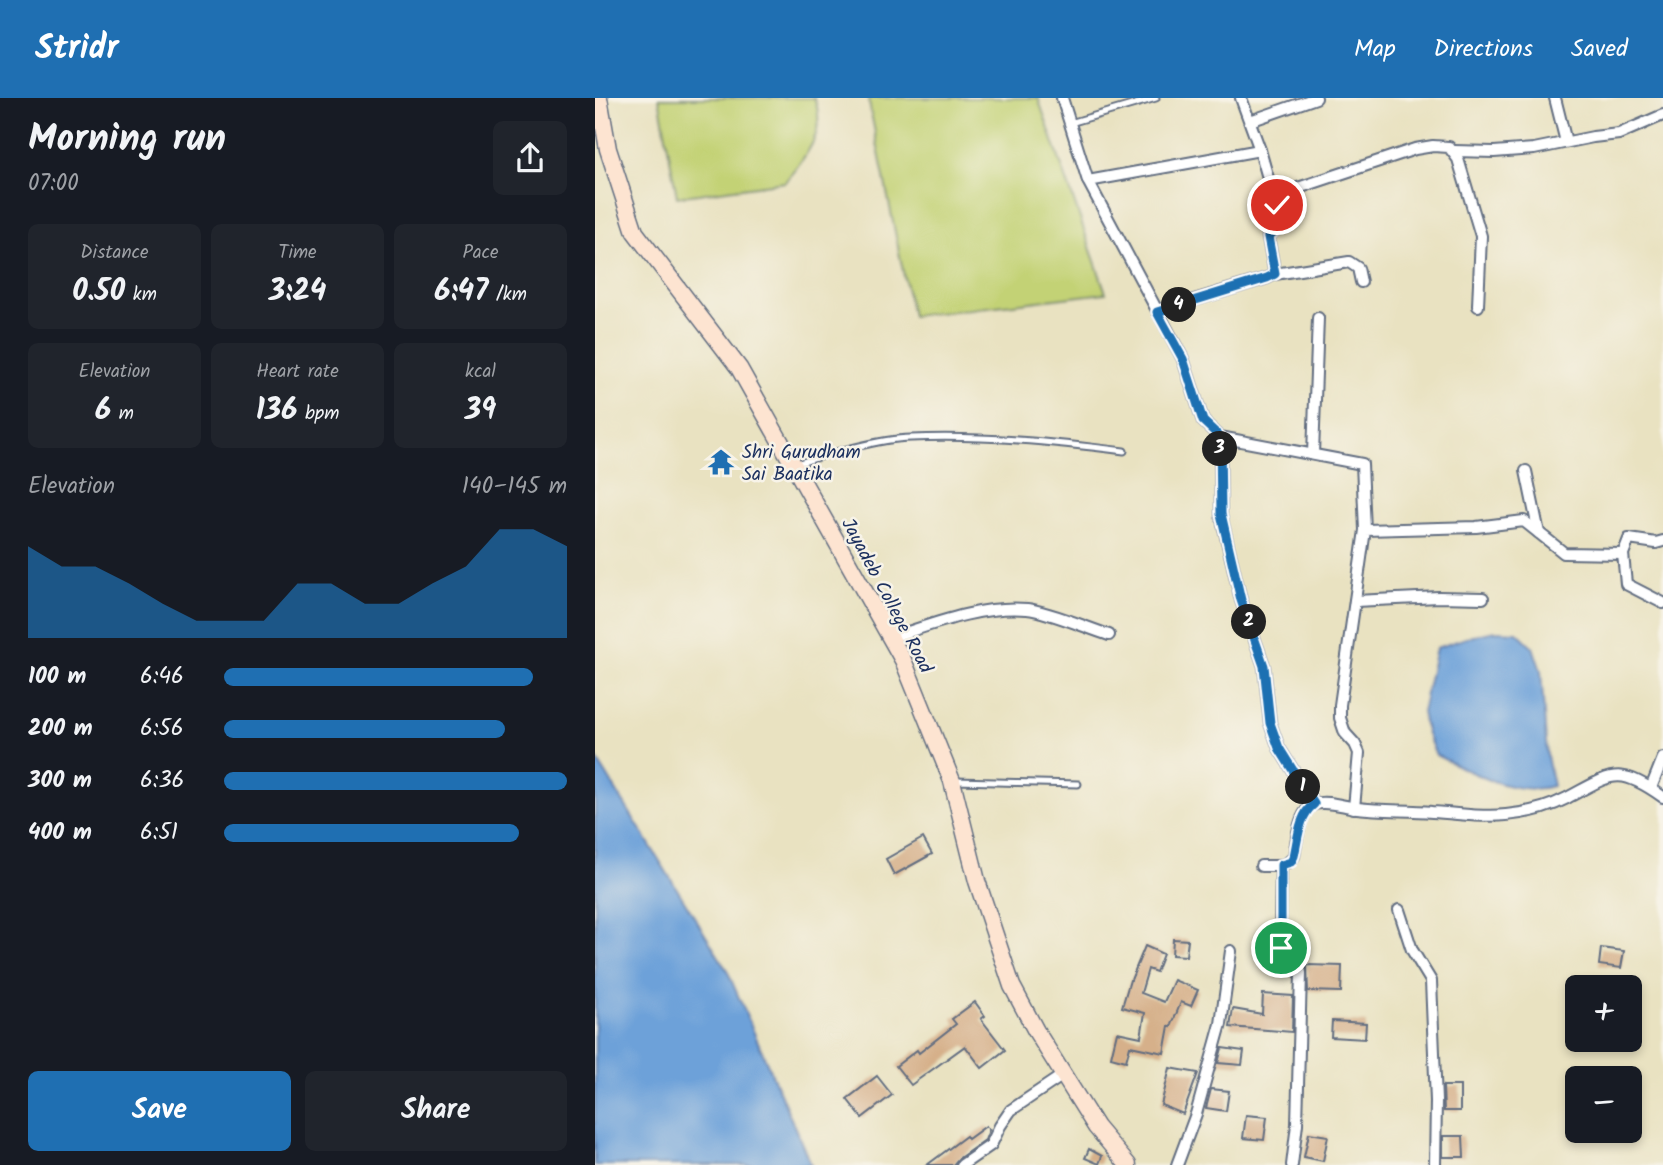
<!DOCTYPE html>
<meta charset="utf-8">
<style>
:root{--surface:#171b24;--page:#20242c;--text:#f1f3f6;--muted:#9ea1a6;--accent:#1f6fb2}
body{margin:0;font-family:Kalam,sans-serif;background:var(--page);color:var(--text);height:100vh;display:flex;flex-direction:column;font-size:26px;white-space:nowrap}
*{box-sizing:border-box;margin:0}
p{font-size:23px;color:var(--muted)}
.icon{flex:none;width:38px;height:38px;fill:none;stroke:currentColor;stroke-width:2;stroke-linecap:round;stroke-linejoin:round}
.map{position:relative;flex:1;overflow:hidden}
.drawer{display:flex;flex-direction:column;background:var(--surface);width:595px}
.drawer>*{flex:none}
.fabs{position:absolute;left:970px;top:877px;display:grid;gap:14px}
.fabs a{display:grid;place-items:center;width:77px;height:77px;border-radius:10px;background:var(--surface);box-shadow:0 4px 10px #0003;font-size:35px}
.pin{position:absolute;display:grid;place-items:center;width:60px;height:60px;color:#fff;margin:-30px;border:4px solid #fff;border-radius:50%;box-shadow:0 2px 7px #0007}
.km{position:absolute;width:35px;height:35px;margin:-18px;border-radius:50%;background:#222;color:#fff;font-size:19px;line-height:35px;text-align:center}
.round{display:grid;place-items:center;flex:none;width:74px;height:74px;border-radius:10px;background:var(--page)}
.summary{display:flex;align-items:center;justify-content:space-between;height:119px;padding:0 28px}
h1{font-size:38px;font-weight:800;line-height:52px}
.figures{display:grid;grid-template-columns:repeat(3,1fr);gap:10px;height:119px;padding:7px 28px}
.figures div{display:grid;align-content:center;border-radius:10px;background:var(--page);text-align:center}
.figures b{font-size:30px;font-weight:800}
.figures small{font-size:19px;font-weight:400}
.figures p{font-size:19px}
.chart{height:196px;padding:14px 28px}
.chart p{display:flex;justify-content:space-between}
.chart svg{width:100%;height:126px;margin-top:7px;fill:var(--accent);opacity:.7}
.primary-button{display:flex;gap:14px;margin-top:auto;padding:14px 28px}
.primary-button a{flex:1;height:80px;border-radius:10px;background:var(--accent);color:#fff;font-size:28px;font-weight:800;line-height:80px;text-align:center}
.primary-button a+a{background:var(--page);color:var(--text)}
ul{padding:0 28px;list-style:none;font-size:23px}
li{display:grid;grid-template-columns:112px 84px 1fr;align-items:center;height:52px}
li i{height:18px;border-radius:9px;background:var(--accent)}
header{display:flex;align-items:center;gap:42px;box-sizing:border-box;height:98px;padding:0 35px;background:var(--accent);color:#fff}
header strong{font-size:33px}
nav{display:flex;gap:38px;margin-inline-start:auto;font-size:24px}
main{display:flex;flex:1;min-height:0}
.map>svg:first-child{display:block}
</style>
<header>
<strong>Stridr</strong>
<nav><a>Map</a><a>Directions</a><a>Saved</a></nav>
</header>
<main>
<section class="drawer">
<div class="summary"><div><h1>Morning run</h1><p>07:00</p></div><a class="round"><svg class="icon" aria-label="share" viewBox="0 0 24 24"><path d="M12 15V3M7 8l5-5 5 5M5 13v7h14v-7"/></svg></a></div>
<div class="figures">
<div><p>Distance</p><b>0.50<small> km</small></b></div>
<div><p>Time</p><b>3:24</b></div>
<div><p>Pace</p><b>6:47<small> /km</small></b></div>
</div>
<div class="figures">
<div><p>Elevation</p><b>6<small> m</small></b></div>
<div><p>Heart rate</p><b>136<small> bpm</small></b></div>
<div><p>kcal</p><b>39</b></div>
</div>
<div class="chart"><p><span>Elevation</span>140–145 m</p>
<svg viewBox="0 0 160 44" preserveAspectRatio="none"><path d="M0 44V12L10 19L20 19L30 25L40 32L50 38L60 38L70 38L80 25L90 25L100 32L110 32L120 25L130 19L140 6L150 6L160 12V44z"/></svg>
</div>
<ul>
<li><b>100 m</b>6:46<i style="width:90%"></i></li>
<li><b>200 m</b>6:56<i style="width:82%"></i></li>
<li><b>300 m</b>6:36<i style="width:100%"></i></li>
<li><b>400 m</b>6:51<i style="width:86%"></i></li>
</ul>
<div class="primary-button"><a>Save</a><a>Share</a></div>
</section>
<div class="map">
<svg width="1068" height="1067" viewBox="0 0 1068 1067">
<rect width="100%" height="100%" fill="#f7f3e8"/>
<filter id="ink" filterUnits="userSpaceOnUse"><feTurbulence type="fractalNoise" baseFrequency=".0143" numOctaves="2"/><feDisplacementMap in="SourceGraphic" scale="14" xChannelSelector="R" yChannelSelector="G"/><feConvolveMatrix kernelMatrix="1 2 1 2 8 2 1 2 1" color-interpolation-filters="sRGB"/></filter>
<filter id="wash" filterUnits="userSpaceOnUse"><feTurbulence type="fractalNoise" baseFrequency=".00686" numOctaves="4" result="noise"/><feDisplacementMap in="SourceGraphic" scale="28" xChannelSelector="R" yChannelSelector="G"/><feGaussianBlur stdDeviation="1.57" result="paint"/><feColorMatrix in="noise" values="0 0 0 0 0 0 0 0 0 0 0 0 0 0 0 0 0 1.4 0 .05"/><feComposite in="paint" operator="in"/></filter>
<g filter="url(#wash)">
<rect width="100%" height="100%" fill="#e9e2c1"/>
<g fill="#c3d275" stroke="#6f806a" stroke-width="2">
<path d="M64,0h155c14,34 -9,59 -29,84l-108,15z"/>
<path d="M273,0h170l68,195 -194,23z"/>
</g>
<g fill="#6da1d9" stroke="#44689c" stroke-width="2">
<path d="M900,533l22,1 16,15 8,24 6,85 6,30c-39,11 -83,-14 -117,-31l-10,-23 -4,-20 14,-64 33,-11z"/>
<path d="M0,658l132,214 84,195h-216z"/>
</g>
<g id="blocks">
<g fill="#d6b08a">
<path d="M328,740l9,16 -38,21 -8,-16z"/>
<path d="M578,841l15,1 -2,16 -14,-1z"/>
<path d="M550,848l18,8 -7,18 -8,-3 -7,24 23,9 10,-22 24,10 -7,16 -10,-4 -10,25 -2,-1 -5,27 -34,-7 -4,15 -15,-4 6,-25 24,5 4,-24 -23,-6 8,-27h1z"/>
<path d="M1006,850l23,3 -3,17 -22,-3z"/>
<path d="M712,867l35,1 -1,26 -33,-1z"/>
<path d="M668,896l30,2 -1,36 -62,-5 3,-18 29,5z"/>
<path d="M380,904l10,14 -4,3 24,31 -23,18 -17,-22 -54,39 -15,-19 21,-16 2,3 37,-29 -4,-5z"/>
<path d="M737,923l34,2 -1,16 -34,-2z"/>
<path d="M627,950l22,3 -2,14 -24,-2z"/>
<path d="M575,970l28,5 -15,41 -22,-9z"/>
<path d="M282,978l15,19 -30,23 -15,-19z"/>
<path d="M848,988h17v25h-16z"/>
<path d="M616,991l18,2 -3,20 -20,-3z"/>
<path d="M651,1017l21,2 -3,23 -21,-2z"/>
<path d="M391,1028l3,4 -4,10 -27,19 -5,6h-26l39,-29 2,3z"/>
<path d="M714,1035l19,3 -5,25 -19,-4z"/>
<path d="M848,1038h20l1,21h-21z"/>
<path d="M494,1051l13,7 -3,8 -14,-6z"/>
</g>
</g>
</g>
<g filter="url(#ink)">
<use href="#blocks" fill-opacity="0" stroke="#636e81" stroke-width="2"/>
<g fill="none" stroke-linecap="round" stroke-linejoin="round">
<g stroke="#636e81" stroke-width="9">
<g id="lane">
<path d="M475,25l86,-25"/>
<path d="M201,366c33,-10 81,-25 115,-26 71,-3 142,4 213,13"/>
<path d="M360,683l123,3"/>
</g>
</g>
<g stroke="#636e81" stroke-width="14">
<g id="street">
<path d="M467,0l26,83"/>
<path d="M646,0l19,52"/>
<path d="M960,0l11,44"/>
<path d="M655,23l66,-23"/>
<path d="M859,53l40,1 40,-3 59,-12 26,-3 44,-19"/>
<path d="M679,98l141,-47 18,-3 16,1 9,12 23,77 -3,70"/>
<path d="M680,176l74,-12 9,6 3,14"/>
<path d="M563,213l109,-33 8,-4 -7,-37 13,-13 -21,-74 -172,31 95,178 20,62 17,16 142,27 3,66"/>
<path d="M625,339l1,78 20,85 23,66 6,57 9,25 35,56"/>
<path d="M718,356l5,-136"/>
<path d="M931,373l13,62"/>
<path d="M1068,443l-7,2 -27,-4 -6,15 3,30 37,19"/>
<path d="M760,503l84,-4 44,1"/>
<path d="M295,540c43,-14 91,-33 137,-29 21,2 60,19 82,26"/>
<path d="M1056,690l12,-30"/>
<path d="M759,710l5,-55 -4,-9 -10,-11 -5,-15v-13l25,-175 111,-3 48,-6 40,32 59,1"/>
<path d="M686,767l-1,79c7,13 19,10 21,29l-4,151 -5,41"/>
<path d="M666,768c12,0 26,2 33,-10 3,-14 4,-46 21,-52 12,-4 30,3 42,4 25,3 50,2 75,4 25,1 49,6 74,3 21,-2 42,-7 61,-17 44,-23 50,-34 96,-1"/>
<path d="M804,812l13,40 19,31 5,120 -1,64"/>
<path d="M367,1067l29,-20 9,-19 11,-16 52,-35"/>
<path d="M582,1067l19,-51 25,-90 10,-73"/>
</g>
</g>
<g stroke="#636e81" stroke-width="19">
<path id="secondary" d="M4,0l9,51 27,83 104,136 164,292 49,121 25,100 35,105 24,45 60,96 32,38"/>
</g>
<use href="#lane" stroke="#fff" stroke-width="5"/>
<use href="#street" stroke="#fff" stroke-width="10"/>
<use href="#secondary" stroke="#fde4d1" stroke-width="16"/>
</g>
</g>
<g fill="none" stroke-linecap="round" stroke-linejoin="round" filter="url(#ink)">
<g stroke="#fff" stroke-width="14">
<path id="route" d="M682,107l5,19 -14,13 7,37 -8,4 -110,34 26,47 20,62 17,16 1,77 20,86 23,66 6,57 9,25 35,56c-15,11 -16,35 -20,52l-3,6 -10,3v83"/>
</g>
<use href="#route" stroke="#1f6fb2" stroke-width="9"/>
</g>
<defs>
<g id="temple-bare" transform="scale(2.1)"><path d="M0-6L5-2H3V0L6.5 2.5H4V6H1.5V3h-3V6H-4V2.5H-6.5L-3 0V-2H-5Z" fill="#1f6fb2" stroke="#f7f3e8" stroke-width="2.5" paint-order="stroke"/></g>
</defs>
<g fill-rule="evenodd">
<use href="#temple-bare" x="126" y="364"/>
</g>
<g text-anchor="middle" stroke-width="5" stroke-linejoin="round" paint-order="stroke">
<g font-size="19" fill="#1b2f5e" stroke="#f7f3e8" text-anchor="start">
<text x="147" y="360">Shri Gurudham<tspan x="147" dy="22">Sai Baatika</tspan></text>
</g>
<g font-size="19" fill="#1b2f5e" stroke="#f7f3e8">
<text transform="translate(293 497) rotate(62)" y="7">Jayadeb College Road</text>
</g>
</g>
</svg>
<div class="fabs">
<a>+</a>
<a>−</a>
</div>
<div class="pin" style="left:686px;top:850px;background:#1e9e55"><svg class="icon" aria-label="arrive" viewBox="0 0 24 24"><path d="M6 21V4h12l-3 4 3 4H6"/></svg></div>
<div class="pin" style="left:682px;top:107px;background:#d93025"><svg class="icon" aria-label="check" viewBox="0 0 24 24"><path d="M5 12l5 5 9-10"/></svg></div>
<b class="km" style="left:708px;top:689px">1</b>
<b class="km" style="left:654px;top:524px">2</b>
<b class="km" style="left:625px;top:351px">3</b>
<b class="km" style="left:584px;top:207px">4</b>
</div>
</main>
